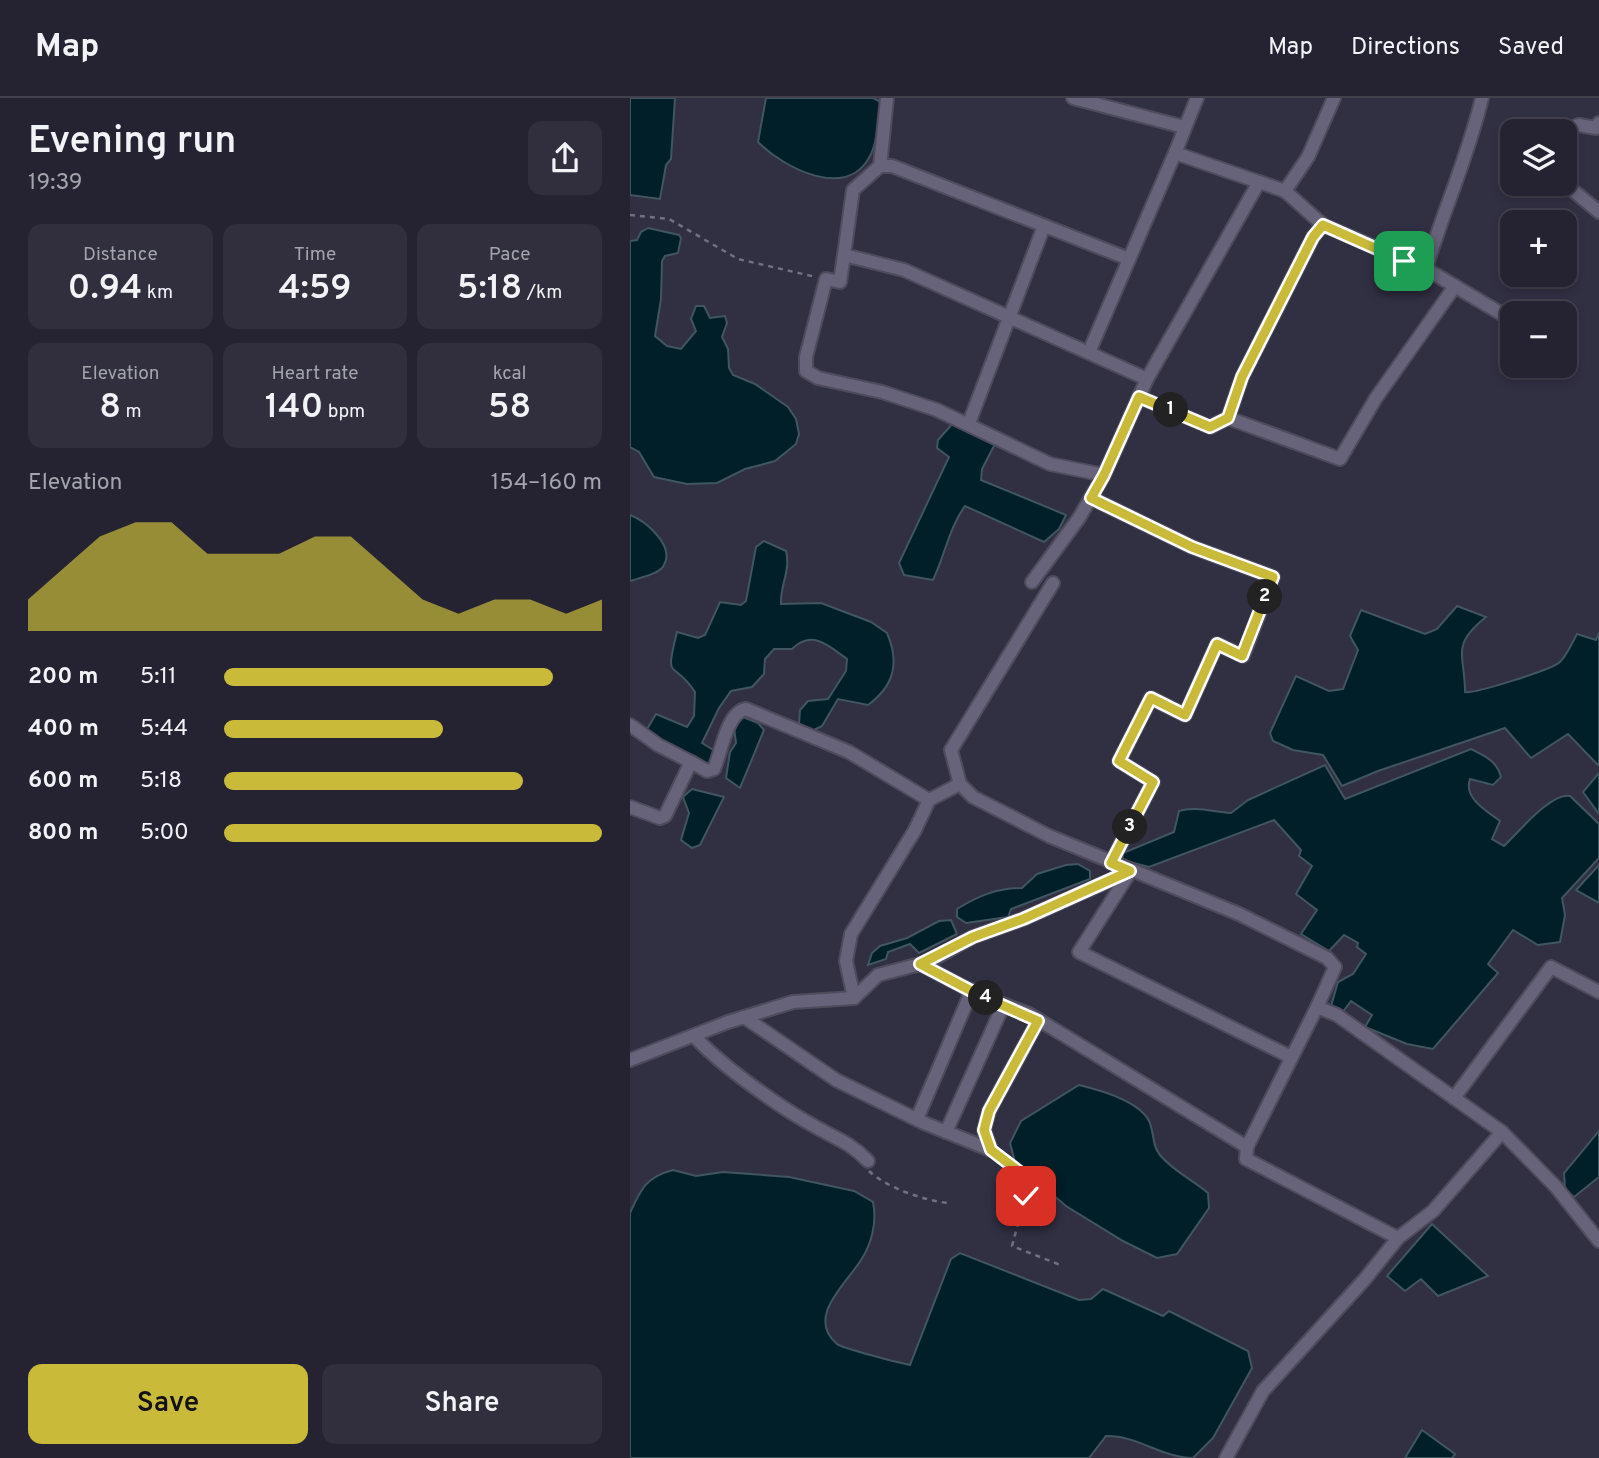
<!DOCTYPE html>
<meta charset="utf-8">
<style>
:root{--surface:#252332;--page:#312f3e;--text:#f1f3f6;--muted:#a3a4ac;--line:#42404d;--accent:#c9ba3a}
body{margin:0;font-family:Overpass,sans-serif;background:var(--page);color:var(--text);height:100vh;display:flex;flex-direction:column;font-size:26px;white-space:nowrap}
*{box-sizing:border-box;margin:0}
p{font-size:23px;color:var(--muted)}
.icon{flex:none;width:38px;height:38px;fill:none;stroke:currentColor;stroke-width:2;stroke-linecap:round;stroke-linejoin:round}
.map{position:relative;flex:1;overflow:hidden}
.details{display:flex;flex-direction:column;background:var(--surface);width:630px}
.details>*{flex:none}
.controls{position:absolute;left:870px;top:21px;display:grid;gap:14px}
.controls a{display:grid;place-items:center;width:77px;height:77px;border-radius:14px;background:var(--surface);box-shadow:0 4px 10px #0003,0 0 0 2px var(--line);font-size:35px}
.pin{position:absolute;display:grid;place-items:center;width:60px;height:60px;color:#fff;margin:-30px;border-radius:14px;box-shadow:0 4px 10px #0006}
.km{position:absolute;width:35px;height:35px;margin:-18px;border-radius:50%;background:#222;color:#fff;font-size:19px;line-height:35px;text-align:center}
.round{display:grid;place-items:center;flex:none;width:74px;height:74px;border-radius:14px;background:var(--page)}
.overview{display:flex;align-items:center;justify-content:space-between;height:119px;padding:0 28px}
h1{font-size:38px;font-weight:600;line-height:52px}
.figures{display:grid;grid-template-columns:repeat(3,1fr);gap:10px;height:119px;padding:7px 28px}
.figures div{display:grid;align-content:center;border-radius:14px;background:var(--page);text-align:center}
.figures b{font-size:35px;font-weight:600}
.figures small{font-size:19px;font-weight:400}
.figures p{font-size:19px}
.chart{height:196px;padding:14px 28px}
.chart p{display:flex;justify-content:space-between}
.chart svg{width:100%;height:126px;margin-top:7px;fill:var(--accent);opacity:.7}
.action{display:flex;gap:14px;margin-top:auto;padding:14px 28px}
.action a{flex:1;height:80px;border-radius:14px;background:var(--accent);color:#111;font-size:28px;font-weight:600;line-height:80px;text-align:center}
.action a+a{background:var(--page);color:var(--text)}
ul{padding:0 28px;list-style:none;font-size:23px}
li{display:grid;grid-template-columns:112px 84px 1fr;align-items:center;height:52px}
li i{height:18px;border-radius:9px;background:var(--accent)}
header{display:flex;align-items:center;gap:42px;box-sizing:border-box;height:98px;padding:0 35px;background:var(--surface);border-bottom:2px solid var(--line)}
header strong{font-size:33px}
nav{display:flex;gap:38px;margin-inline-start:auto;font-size:24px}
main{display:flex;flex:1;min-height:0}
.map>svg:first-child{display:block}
</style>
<header>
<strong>Map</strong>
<nav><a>Map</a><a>Directions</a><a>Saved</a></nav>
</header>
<main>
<section class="details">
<div class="overview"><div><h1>Evening run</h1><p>19:39</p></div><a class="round"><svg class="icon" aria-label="share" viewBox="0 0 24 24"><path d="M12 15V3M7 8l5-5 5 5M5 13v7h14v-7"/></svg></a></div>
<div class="figures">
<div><p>Distance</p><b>0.94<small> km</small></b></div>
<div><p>Time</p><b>4:59</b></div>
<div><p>Pace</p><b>5:18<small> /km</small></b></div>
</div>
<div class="figures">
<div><p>Elevation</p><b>8<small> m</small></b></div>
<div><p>Heart rate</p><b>140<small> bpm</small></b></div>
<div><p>kcal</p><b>58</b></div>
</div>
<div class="chart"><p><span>Elevation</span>154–160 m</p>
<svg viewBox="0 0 160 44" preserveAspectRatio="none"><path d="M0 44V33L10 22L20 11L30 6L40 6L50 17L60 17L70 17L80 11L90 11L100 22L110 33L120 38L130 33L140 33L150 38L160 33V44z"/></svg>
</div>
<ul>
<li><b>200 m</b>5:11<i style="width:87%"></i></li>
<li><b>400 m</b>5:44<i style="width:58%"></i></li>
<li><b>600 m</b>5:18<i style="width:79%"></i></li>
<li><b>800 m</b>5:00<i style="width:100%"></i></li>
</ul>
<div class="action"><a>Save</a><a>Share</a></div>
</section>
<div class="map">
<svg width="969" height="1360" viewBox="0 0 969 1360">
<rect width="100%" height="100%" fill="#312f42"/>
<g fill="#001f29" stroke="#405660" stroke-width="2">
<path d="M0,0h45l-4,61 -5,6 -6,34 -30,-4z"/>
<path d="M136,0h107l8,4c-3,17 -3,39 -11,54 -23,45 -86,12 -112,-14z"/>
<path d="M18,130l31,7 2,3 -3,15 -13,3 -3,5 -1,38 -6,37 12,10 14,3 15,-18 -5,-12 5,-13h8l6,12 15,-2 2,7 -5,14 6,12 1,19 4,7 22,9 33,23 8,12 3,15 -3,10 -21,17 -30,8 -28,14 -30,1 -33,-7 -15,-25 -9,-5v-206l7,-1 4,-8z"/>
<path d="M324,324l41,22 -13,25 -1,11 85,35 -7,14 -15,13 -79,-36c-16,22 -20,49 -32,74l-29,-5 -5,-12 50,-106 -12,-9 1,-8z"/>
<path d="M0,417c15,6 45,30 34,50 -4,9 -25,13 -34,16z"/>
<path d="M134,443l22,10c5,20 -6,33 -5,53l40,-1 50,19 16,11c13,30 7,53 -19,72l-30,-6 -16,27 -12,6 -11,-8 1,-14 8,-9 20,-2 18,-28 1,-12c-20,-15 -35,-29 -55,-10h-18l-9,10 -1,15 -12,13 -21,4 -12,17 -17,35 16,10 -11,15 -61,-37 10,-17 31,13 7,-11 1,-24c-22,-34 -31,-8 -18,-60l21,6 7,-3 15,-33 21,3 5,-4 10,-54z"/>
<path d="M827,508l29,11c-36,29 -21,37 -21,75 10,2 88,-23 95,-30 7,-7 12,-19 17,-28l19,6 3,-7v133l-31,-32 -37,24 -26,-30 -127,43 -36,15 -19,-31 -30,-5 -20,-9 -3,-8 26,-57 33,15 14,-2 15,-39 -8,-14 11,-26 64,24 12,-5z"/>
<path d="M113,619l15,6 6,7 -24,58 -14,-10 4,-26 6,-9 -2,-16z"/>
<path d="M841,651c14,7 26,12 30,28l-8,8 -23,-6c-7,19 17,32 30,42l-8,18 12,7c14,-13 47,-54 66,-50l29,28v34l-37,40 3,17 -5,27 -22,3 -25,-15 -25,34 10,9 -65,76 -26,-5 -42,-17 7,-12 -21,-14 -9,12 -11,-7 7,-24 15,-8 13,-20 -9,-7 1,-4 -14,-8 -15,16 -28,-17 16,-24 -21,-16 16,-28 -13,-10 2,-6 -27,-30 -125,47 -27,-7 1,-7 51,-21 5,-21c17,-5 34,1 52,2l17,-13 77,-35 20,34z"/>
<path d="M969,675v41l-16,-22z"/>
<path d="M62,691l32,8 -24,48 -8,3 -11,-8 8,-27 -6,-16z"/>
<path d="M448,766l12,7v8l-79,30 -3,8 -42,6 -9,-6v-8c21,-13 40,-21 65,-21l15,-14 29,-9z"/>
<path d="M969,767v38l-23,-13z"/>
<path d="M321,822l6,14 -38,19 -9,-9 -22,8 -2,7 -18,6 4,-12 8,-7 27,-8 32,-17z"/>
<path d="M449,987c21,5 57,15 69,34 7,12 3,26 12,36 13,16 33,25 48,38l1,15 -32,46 -20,4 -34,-17 -57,-35 -51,-44 -5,-19 11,-22z"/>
<path d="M969,1033v46l-25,20 -9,-8 -1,-16z"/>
<path d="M43,1072l23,6 27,-4 66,5 65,14 19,11c4,20 -1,41 -12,58 -14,23 -56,57 -24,84 4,4 63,19 73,21l41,-106 9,-6 119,47 12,-1 12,-10 60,27 6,-5 79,40 4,17 -39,70 -20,20c-31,0 -56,-23 -87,-22l-17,22h-459v-245c11,-24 16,-36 43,-43z"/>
<path d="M802,1126l56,52 -50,20 -17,-17 -16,12 -18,-15z"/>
<path d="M792,1332l33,24 -3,4h-47z"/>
</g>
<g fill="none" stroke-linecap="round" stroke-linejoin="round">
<g stroke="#4e4b5d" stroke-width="16">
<g id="minor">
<path d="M443,0l111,29"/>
<path d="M567,0l-22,55 84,29"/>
<path d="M932,33l17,-6 17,3 3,-5"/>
<path d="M250,68l7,-68"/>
<path d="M934,85l35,29"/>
<path d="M693,127l103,44c17,-58 42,-112 56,-171"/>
<path d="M214,157l9,-65 27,-24h12l237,93"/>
<path d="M796,171l86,51"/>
<path d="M459,254l86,-199"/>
<path d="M509,299l71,30 18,-9 14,-41 71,-140 10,-12 -38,-34"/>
<path d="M598,320l112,41 36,-61 79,-112"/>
<path d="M339,325l75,-197"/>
<path d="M474,377l-54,-11 -113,-54 -55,-18 -64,-14 -12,-7v-14l20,-78 14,3 4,-27 60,15 243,109"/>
<path d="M461,400l101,49 81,30 -30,79 -26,-12 -32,71 -34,-17 -32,63 34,21 -42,81"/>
<path d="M402,484l47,-64 25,-43 43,-96 112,-197 26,9 23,-34 26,-59"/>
<path d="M423,485l-102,167 9,34 13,13 76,39 190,78 88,44 8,9 -18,40 20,8 165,117 -69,79 -35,27 -33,41 -102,112 -37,67"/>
<path d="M0,627l28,20 33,17"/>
<path d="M0,709l30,11 5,-2 26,-54 16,9 7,-2c7,-16 13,-57 32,-60l103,43 80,48"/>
<path d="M500,774l-51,80 212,105"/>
<path d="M290,866l59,31 50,19 218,133 70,-140"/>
<path d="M224,900l-8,-37 5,-27 64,-104 14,-30 31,-16"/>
<path d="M114,919l92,63 88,43 67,27"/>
<path d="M65,939c28,30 83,69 119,89 21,12 37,17 54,35"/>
<path d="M0,962l98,-38 65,-20 61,-4 24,-23 50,-13 45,-25 50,-18 108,-48"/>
<path d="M824,1000l97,-131 48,25"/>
<path d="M287,1021l55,-129"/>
<path d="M316,1034l57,-126"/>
<path d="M872,1034l54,55 43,54"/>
<path d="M617,1049l-1,12 152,79"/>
<path d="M361,1052l-7,-20 5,-19 49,-90"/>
</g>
</g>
<g stroke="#727081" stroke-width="2.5" stroke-dasharray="5 5" stroke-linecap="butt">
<path d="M0,117l39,4 69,40 78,18"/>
<path d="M370,1058l29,27 -17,63 51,20"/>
<path d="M239,1073c18,17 54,29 79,32"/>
</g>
<use href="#minor" stroke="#66637a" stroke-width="12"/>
</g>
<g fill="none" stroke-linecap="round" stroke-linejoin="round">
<g stroke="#fff" stroke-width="14">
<path id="route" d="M396,1098l3,-13 -4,-7 -34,-26 -7,-20 5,-19 49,-90 -59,-26 -59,-31 53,-27 50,-18 107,-48 -19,-8 42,-81 -34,-21 32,-63 34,17 32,-71 25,12 31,-79 -81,-30 -101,-49 13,-23 35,-78 71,30 18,-9 14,-41 71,-140 10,-12 81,36"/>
</g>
<use href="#route" stroke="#c9ba3a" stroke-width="9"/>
</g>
</svg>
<div class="controls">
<a><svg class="icon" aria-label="layers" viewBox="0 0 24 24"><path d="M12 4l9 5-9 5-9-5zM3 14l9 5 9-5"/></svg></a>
<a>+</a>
<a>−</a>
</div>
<div class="pin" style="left:774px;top:163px;background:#1e9e55"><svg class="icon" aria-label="arrive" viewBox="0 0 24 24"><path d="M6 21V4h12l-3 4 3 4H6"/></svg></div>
<div class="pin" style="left:396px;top:1098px;background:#d93025"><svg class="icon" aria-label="check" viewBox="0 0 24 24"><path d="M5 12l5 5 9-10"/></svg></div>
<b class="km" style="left:541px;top:312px">1</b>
<b class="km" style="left:635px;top:499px">2</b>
<b class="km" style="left:500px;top:729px">3</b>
<b class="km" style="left:356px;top:900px">4</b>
</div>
</main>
